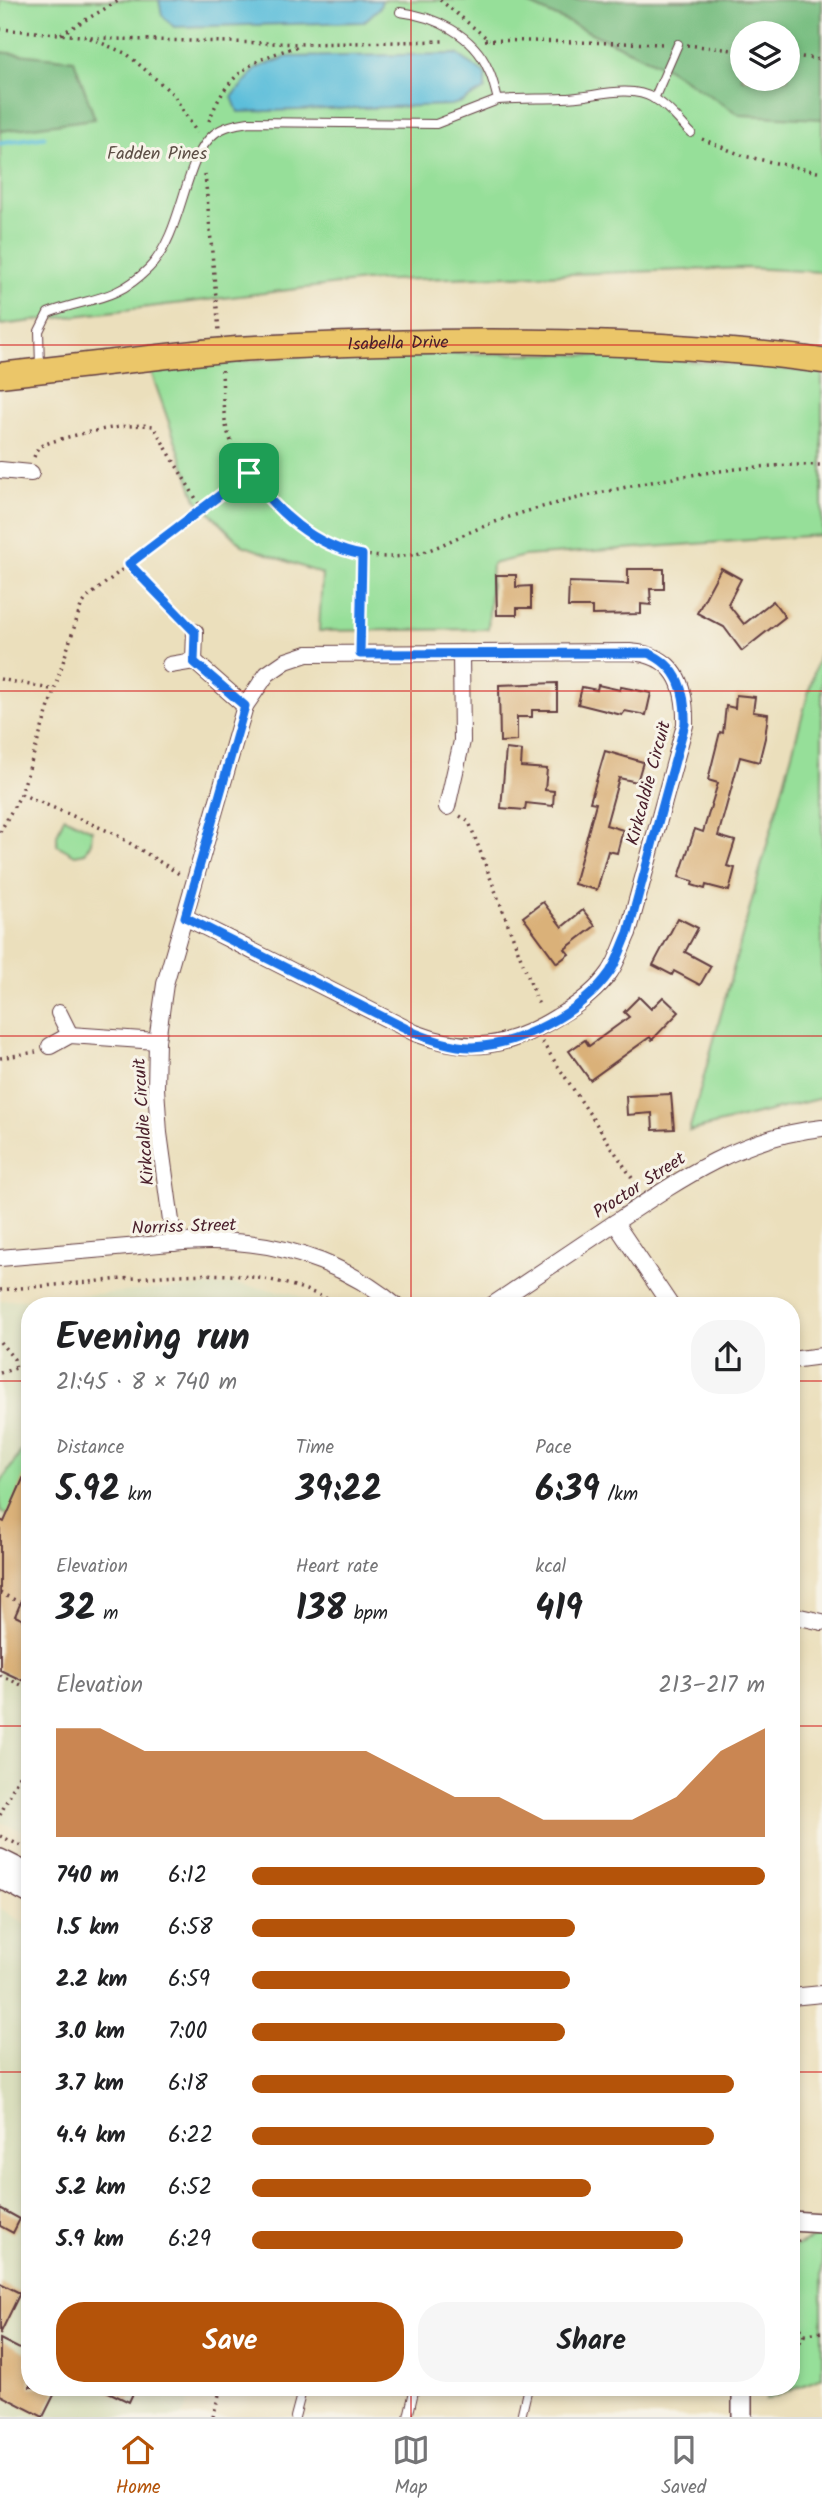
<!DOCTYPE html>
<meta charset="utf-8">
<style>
:root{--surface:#fff;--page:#f6f6f6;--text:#202124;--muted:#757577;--line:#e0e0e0;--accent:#b45309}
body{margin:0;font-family:Kalam,sans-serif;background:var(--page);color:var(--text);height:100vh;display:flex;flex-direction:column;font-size:26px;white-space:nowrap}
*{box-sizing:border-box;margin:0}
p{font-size:23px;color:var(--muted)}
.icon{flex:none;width:38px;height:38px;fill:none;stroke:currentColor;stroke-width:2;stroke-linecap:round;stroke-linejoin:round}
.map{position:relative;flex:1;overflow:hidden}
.side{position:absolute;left:21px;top:1297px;width:779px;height:1099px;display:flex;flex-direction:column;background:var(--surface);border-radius:28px;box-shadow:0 4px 10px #0003}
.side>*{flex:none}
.fabs{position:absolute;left:730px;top:21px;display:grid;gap:14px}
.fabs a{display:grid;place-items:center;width:70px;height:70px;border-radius:50%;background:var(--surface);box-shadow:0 4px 10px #0003;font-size:35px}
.pin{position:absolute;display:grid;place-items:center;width:60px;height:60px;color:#fff;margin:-30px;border-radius:14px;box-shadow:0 4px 10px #0006}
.round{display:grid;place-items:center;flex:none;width:74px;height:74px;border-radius:28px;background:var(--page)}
.head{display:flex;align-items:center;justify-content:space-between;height:119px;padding:0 35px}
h1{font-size:38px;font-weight:700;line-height:52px}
.figures{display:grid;grid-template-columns:repeat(3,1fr);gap:10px;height:119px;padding:7px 35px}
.figures div{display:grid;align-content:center}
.figures b{font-size:35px;font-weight:700}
.figures small{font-size:19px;font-weight:400}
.figures p{font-size:19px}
.chart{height:196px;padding:14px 35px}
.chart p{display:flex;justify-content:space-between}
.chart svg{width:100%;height:126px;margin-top:7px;fill:var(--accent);opacity:.7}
.cta{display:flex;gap:14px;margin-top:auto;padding:14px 35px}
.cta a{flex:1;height:80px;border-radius:28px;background:var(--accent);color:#fff;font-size:28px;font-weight:700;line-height:80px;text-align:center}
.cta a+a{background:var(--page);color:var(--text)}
ul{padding:0 35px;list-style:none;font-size:23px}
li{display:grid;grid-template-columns:112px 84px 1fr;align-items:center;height:52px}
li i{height:18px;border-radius:9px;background:var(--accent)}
.tab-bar{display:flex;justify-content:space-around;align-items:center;height:98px;border-top:2px solid var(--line);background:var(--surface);font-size:19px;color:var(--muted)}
.tab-bar a{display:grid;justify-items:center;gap:4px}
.tab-bar .selected{color:var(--accent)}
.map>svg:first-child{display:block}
</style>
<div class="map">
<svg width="822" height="2417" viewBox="0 0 822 2417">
<rect width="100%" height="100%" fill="#f7f3e8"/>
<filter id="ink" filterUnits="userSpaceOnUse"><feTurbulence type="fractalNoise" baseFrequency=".0143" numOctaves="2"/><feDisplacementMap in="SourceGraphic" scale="14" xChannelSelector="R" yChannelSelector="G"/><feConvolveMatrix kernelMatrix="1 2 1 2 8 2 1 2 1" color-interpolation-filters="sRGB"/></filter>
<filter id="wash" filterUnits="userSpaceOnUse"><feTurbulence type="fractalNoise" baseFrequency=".00686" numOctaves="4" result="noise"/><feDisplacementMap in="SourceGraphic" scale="28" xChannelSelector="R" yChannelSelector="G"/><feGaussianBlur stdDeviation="1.57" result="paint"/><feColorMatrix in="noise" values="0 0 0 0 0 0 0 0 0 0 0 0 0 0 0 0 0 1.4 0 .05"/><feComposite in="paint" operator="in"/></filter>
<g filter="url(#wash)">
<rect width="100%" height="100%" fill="#ebdfbc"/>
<g fill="#dadebd">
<path d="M233,1284l58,9 28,12 -289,1v527l-30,-11v-521z"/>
<path d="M0,1908l30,20v459h165l-13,30h-182z"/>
</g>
<g fill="#96df99" stroke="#707f62" stroke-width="2" fill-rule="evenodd">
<path d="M0,0h822v272l-77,-4 -381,13 -364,44zM742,33h46v46h-46z"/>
<path d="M337,353l226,1 159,9 100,10v162l-298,21 -32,8 -4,65 -169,2 3,-57 -80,-29 -46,-46 -46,-130z"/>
<path d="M822,643v455l-133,33z"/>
<path d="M64,817l28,13 -1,12 -6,11 -10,2 -18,-10v-10z"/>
<path d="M30,1445v79l-30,-13v-27l22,-34z"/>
<path d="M817,2236h5v142l-56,22 5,-13h20v-139z"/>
</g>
<g fill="#78be81" stroke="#616e56" stroke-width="2" fill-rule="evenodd">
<path d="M520,0h302v119l-82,-4 -73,-47zM742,33h46v46h-46z"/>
<path d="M0,52l74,8 21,59 -95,12z"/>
</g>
<g fill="#5bbeda" stroke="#526e82" stroke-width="2">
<path d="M159,0h223l-2,7 -16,15 -190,5 -12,-12z"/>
<path d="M457,54l28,20v15l-23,13 -11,3 -213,7 -6,-15 25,-29 30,-11z"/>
</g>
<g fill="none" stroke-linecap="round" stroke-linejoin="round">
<path stroke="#5bbeda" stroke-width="5" d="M0,143l44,-6"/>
</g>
<g id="blocks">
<g fill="#dab179">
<path d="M721,568l20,11 -13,25 16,20 29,-23 12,16 -43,34 -18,-24 -27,-14z"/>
<path d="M628,569h36v20h-14l1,16 -10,-1v10l-49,1v-8h-24l1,-25 59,2z"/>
<path d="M496,575h20v12l15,-1v22h-14v7h-20z"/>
<path d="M557,683v27h-25v7h-15v24l-17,1 -1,-57z"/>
<path d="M598,685l22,5 1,-3 30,6 -5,22 -21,-4 -3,4 -44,-11 4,-17 15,3z"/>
<path d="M736,695l19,2 -2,15 15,2 -3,24 -6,24 -19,-5 -22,79 17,5 -8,25 8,2 -6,23 -23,-6 -1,4 -13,-4 1,-4 -14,-4 16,-48 8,3 15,-49 -10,-3 12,-48 3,1 3,-27 9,2z"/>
<path d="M506,749l16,2 -1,16 26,2 -2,21 9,1 -1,15 -27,-3 -1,7 -24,-2z"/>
<path d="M605,751l38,11 -6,20 -18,-4 -13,47 17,5 -6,23 -9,-2 -11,39 -23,-6 22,-81 -6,-1z"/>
<path d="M543,902l19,25 21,-17 12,16 -30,23 4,5 -12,9 -34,-46z"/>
<path d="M678,918l20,10 -13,24 26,14 -11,19 -26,-14 -2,4 -19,-10z"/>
<path d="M639,997l12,12 12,-12 16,15 -27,28 -2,-3 -60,43 -21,-29 16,-11 4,6 40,-29 -5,-5z"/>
<path d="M671,1094l3,35 -21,1 -1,-17 -25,2 -1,-19z"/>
<path d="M30,1463v118l-15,35 15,7v61l-30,-14v-150l4,2z"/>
<path d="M0,2208l20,11 -7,14 -13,-7z"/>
<path d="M0,2283l20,10 -20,41z"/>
<path d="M0,2339l30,15v33h28l-15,30 -43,-22z"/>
<path d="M98,2387h38l-7,15z"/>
</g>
</g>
</g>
<g filter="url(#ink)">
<use href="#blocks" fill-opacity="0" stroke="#623c41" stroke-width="2"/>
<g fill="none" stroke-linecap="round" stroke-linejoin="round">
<g stroke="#623c41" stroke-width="10">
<g id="service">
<path d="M654,99l24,-55"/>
<path d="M498,100c22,-2 43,-1 65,-2 30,0 64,-15 92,1 14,8 25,23 36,34"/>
<path d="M40,367l-1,-36 9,-18c41,-16 66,-10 101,-45 35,-36 34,-109 65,-134 10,-8 22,-10 35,-12l187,2 62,-24c-3,-10 -5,-22 -10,-31 -14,-34 -54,-53 -88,-57"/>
<path d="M295,2417l8,-30"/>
<path d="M408,2417l7,-30"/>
<path d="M521,2417l7,-30"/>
</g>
</g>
<g stroke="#623c41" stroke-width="18">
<g id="minor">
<path d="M0,470l31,3"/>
<path d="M194,661l1,-29"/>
<path d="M170,665l24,-4 51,45"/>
<path d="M447,807l15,-66 -1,-88"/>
<path d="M59,1013l11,22"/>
<path d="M50,1046l20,-11 87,6"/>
<path d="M615,1223l56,83"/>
<path d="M174,1243l-15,-110 -3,-45 1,-47 8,-57 80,-278 22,-32 19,-13 21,-7 323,-2c45,3 56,32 55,73l-57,208c-6,13 -10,27 -18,39 -14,20 -32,33 -53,45 -50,31 -87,37 -142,16l-230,-116"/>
<path d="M0,1258c46,-4 92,-8 139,-12 31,-3 64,-7 96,-4 58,4 116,26 161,64"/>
<path d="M491,1306c42,-28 83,-56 125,-84 64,-43 127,-86 206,-94"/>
<path d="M791,1360l31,-4"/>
<path d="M791,1615l31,7"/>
<path d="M791,1997l31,-3"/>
</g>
</g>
<g stroke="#623c41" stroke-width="22">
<g id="tertiary">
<path d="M0,1859l30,15"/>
<path d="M0,1878l30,16"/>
<path d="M791,2221l31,2"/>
<path d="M742,2387v30"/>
</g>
</g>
<g stroke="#623c41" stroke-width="27">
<g id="primary">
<path id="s1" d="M237,349c128,-7 255,-10 383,-5 68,3 135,7 202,17"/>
<path d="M0,375l203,-23"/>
</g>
</g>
<g stroke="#623c41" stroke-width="3.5" stroke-dasharray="2 5" stroke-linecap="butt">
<path d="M440,0l49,40"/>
<path d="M0,29l115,10 191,5 139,-3"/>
<path d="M61,34l59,-34"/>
<path d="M90,38l37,16 46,40 24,39"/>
<path d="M485,40l181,4"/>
<path d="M687,45l55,6"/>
<path d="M788,55l34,5"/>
<path d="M209,121c18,-48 43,-62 91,-75"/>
<path d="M702,139l42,17 78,17"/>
<path d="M205,174l14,157"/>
<path d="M222,370c1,20 0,44 6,63 25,74 104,136 183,122 22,-4 39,-15 59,-23 26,-11 52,-20 80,-27 87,-22 182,-42 272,-40"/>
<path d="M34,457l4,-10c24,-11 90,-25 115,-21l49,83"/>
<path d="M129,564l55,57"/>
<path d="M360,637l2,-82"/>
<path d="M0,679l55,11"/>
<path d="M21,794l94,40 66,41"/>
<path d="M460,816l9,6 71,186"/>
<path d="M0,832l21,-38 60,-188 6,-8 42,-34 120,-91"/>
<path d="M542,1042l96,145"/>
<path d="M0,1058l36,-6"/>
<path d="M0,1290c41,-4 82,-7 122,-11 78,-6 147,-13 219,27"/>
<path d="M0,1342l14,17 2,9 14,1"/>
<path d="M0,1373l16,-5"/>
<path d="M0,1593l30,14"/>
<path d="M0,1675l30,14"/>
<path d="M0,1815l30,-62"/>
<path d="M0,1836l30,14"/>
<path d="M30,2153l-5,9 5,2"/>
<path d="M791,2243l8,-2"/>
<path d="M791,2318l10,11 3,7 -13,19"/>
<path d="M791,2336l31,-4"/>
<path d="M716,2387l9,8"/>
<path d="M213,2417l8,-30"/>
</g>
<use href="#service" stroke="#fff" stroke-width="8"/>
<use href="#minor" stroke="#fff" stroke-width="16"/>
<use href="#tertiary" stroke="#fff" stroke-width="19"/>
<use href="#primary" stroke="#ebc669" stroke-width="24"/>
<g stroke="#623c41" stroke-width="27" stroke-linecap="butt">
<path id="primary-bridge" d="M203,352l34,-3"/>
</g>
<use href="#primary-bridge" stroke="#ebc669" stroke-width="24"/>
</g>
</g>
<g fill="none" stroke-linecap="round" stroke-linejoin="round" filter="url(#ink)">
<g stroke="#fff" stroke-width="14">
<path id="route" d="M249,473c27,39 65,73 113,82l-2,99 288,-1c31,13 38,40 37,71l-57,209c-6,13 -10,27 -18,39 -28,40 -90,73 -138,75 -20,0 -39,-7 -57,-14l-230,-116 60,-211 -51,-44 1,-30 -66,-68z"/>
</g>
<use href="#route" stroke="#1a73e8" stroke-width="9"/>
</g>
<path fill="none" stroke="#d62828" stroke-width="2" stroke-opacity="0.55" d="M411,0v1306M0,345h822M0,691h822M0,1036h822M0,1381h30M791,1381h31M0,1726h30M791,1726h31M0,2072h30M791,2072h31M411,2387v30"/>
<g text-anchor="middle" stroke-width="6" stroke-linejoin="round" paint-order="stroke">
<g font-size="18" fill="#5d4f46" stroke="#f7f3e8">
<text x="157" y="159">Fadden Pines</text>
</g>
<g font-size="18" fill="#4a1f2b" stroke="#f7f3e8">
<text dy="6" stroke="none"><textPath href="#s1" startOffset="161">Isabella Drive</textPath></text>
<text transform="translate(648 783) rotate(-75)" y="6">Kirkcaldie Circuit</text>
<text transform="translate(143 1122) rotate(-94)" y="6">Kirkcaldie Circuit</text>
<text transform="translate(639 1185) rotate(-33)" y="6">Proctor Street</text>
<text transform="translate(184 1226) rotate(-2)" y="6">Norriss Street</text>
</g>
</g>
</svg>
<div class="fabs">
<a><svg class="icon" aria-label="layers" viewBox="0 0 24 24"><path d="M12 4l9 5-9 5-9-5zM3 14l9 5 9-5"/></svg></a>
</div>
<div class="pin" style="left:249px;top:473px;background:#1e9e55"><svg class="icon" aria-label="arrive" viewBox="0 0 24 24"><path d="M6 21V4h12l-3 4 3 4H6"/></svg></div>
<section class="side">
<div class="head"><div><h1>Evening run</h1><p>21:45 · 8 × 740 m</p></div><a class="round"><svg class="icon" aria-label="share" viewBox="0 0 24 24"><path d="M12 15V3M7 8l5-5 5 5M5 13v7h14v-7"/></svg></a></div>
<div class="figures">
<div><p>Distance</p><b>5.92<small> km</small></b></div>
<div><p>Time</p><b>39:22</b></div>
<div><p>Pace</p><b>6:39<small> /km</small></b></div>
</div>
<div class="figures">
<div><p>Elevation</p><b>32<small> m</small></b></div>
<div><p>Heart rate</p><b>138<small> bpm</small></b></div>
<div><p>kcal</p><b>419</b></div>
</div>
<div class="chart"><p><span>Elevation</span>213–217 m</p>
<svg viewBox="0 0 160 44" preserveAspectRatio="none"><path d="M0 44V6L10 6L20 14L30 14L40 14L50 14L60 14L70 14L80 22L90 30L100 30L110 38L120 38L130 38L140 30L150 14L160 6V44z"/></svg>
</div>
<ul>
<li><b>740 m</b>6:12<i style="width:100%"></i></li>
<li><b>1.5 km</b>6:58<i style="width:63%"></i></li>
<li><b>2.2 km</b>6:59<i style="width:62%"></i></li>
<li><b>3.0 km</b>7:00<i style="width:61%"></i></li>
<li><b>3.7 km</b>6:18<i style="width:94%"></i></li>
<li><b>4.4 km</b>6:22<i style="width:90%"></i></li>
<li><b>5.2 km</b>6:52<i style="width:66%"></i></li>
<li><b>5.9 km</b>6:29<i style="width:84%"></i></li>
</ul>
<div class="cta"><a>Save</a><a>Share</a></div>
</section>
</div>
<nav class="tab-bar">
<a class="selected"><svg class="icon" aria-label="home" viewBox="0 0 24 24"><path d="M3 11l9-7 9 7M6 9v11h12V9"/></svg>Home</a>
<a><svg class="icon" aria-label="map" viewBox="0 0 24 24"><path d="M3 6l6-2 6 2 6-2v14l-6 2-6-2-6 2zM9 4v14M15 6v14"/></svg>Map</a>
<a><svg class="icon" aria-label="saved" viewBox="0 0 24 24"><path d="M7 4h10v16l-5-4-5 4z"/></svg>Saved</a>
</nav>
